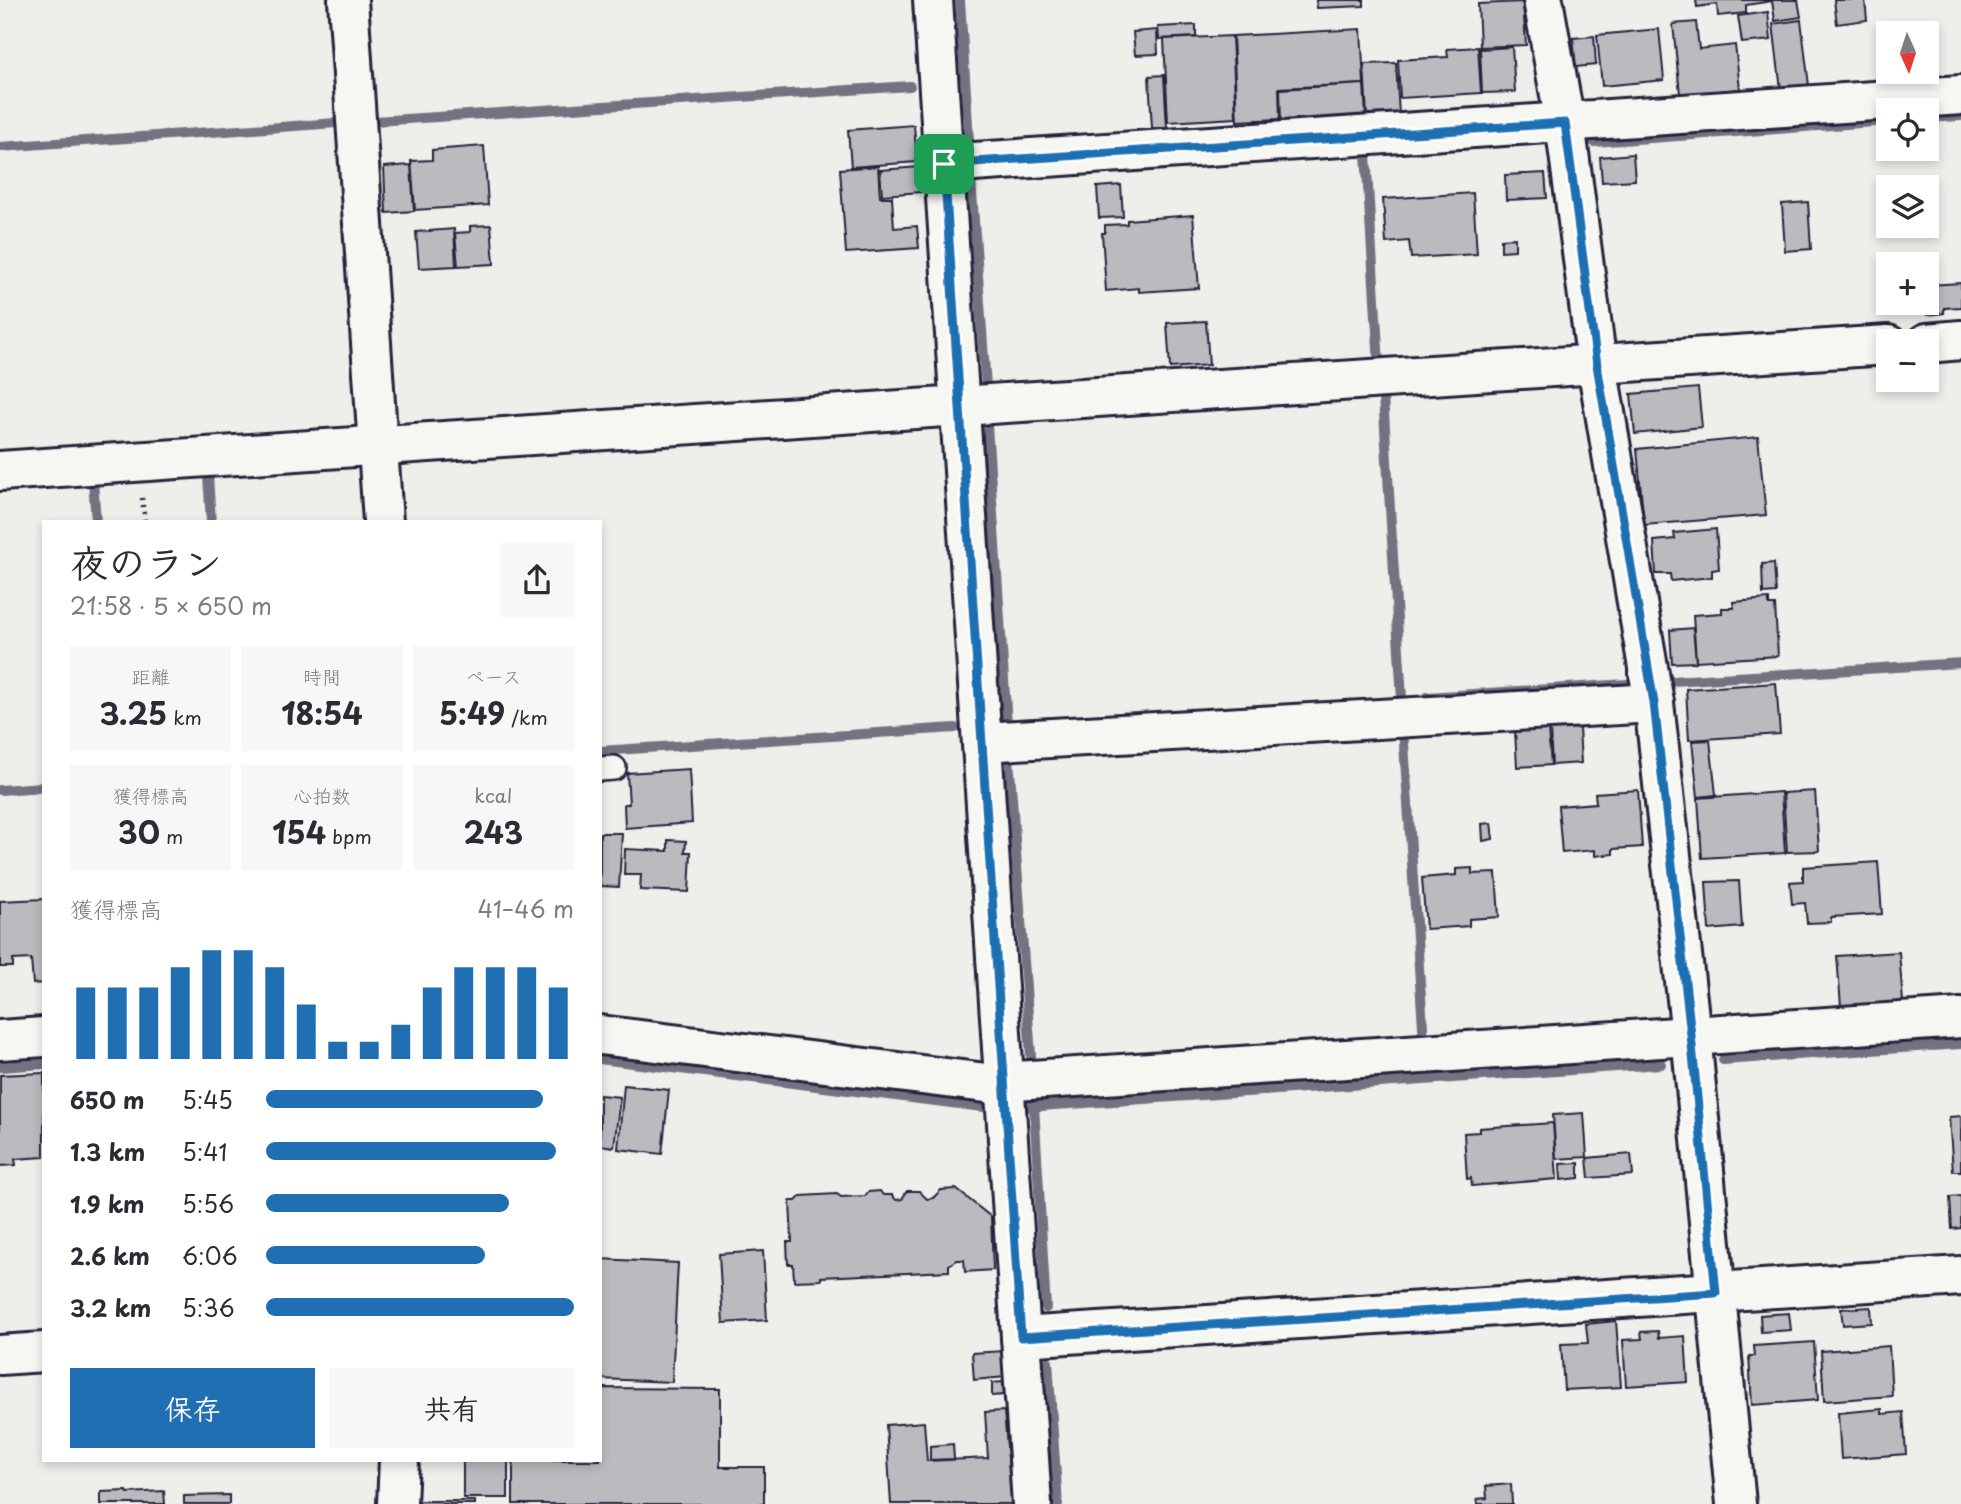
<!DOCTYPE html>
<html lang="ja">
<meta charset="utf-8">
<style>
:root{--surface:#fff;--page:#f7f7f7;--text:#2b2b33;--muted:#7c7c81;--accent:#1f6fb2}
body{margin:0;font-family:"Playpen Sans","Klee One",sans-serif;background:var(--page);color:var(--text);height:100vh;display:flex;flex-direction:column;font-size:26px;white-space:nowrap}
*{box-sizing:border-box;margin:0}
p{font-size:23px;color:var(--muted)}
.icon{flex:none;width:38px;height:38px;fill:none;stroke:currentColor;stroke-width:2;stroke-linecap:round;stroke-linejoin:round}
.map{position:relative;flex:1;overflow:hidden}
.details{position:absolute;left:42px;top:520px;width:560px;height:942px;display:flex;flex-direction:column;background:var(--surface);border-radius:0px;box-shadow:0 4px 10px #0003}
.details>*{flex:none}
.needle{width:46px;rotate:177deg}
.buttons{position:absolute;left:1876px;top:21px;display:grid;gap:14px}
.buttons a{display:grid;place-items:center;width:63px;height:63px;border-radius:0px;background:var(--surface);box-shadow:0 4px 10px #0003;font-size:35px}
.pin{position:absolute;display:grid;place-items:center;width:60px;height:60px;color:#fff;margin:-30px;border-radius:14px;box-shadow:0 4px 10px #0006}
.round{display:grid;place-items:center;flex:none;width:74px;height:74px;border-radius:0px;background:var(--page)}
.overview{display:flex;align-items:center;justify-content:space-between;height:119px;padding:0 28px}
h1{font-size:38px;font-weight:700;line-height:52px}
.metrics{display:grid;grid-template-columns:repeat(3,1fr);gap:10px;height:119px;padding:7px 28px}
.metrics div{display:grid;align-content:center;border-radius:0px;background:var(--page);text-align:center}
.metrics b{font-size:30px;font-weight:700}
.metrics small{font-size:19px;font-weight:400}
.metrics p{font-size:19px}
.chart{height:196px;padding:14px 28px}
.chart p{display:flex;justify-content:space-between}
.chart svg{width:100%;height:126px;margin-top:7px;stroke:var(--accent);stroke-width:6}
.primary-button{display:flex;gap:14px;margin-top:auto;padding:14px 28px}
.primary-button a{flex:1;height:80px;border-radius:0px;background:var(--accent);color:#fff;font-size:28px;font-weight:700;line-height:80px;text-align:center}
.primary-button a+a{background:var(--page);color:var(--text)}
ul{padding:0 28px;list-style:none;font-size:23px}
li{display:grid;grid-template-columns:112px 84px 1fr;align-items:center;height:52px}
li i{height:18px;border-radius:9px;background:var(--accent)}
.map>svg:first-child{display:block}
</style>
<div class="map">
<svg width="1961" height="1504" viewBox="0 0 1961 1504">
<rect width="100%" height="100%" fill="#eeeeeb"/>
<filter id="ink" filterUnits="userSpaceOnUse"><feTurbulence type="fractalNoise" baseFrequency=".0143" numOctaves="2"/><feDisplacementMap in="SourceGraphic" scale="14" xChannelSelector="R" yChannelSelector="G"/><feConvolveMatrix kernelMatrix="1 2 1 2 8 2 1 2 1" color-interpolation-filters="sRGB"/></filter>
<g filter="url(#ink)">
<g fill="none" stroke-linecap="round" stroke-linejoin="round">
<g stroke="#727281" stroke-width="10">
<path d="M960,0l9,140"/>
<path d="M1927,118l34,-2"/>
<path d="M375,121l535,-35"/>
<path d="M1594,142l294,-21"/>
<path d="M0,147l336,-24"/>
<path d="M1366,154l13,211"/>
<path d="M981,178l-10,1 15,207"/>
<path d="M1383,397l19,302"/>
<path d="M987,425l20,299h9"/>
<path d="M208,475l3,47"/>
<path d="M93,480l3,42"/>
<path d="M1673,681l288,-18"/>
<path d="M1427,697l200,-13"/>
<path d="M1403,729l21,313"/>
<path d="M600,751l355,-23"/>
<path d="M1009,758l22,298"/>
<path d="M0,790l44,-3"/>
<path d="M600,1059l391,49"/>
<path d="M1723,1060l238,-16"/>
<path d="M0,1067l44,-3"/>
<path d="M1034,1106l12,202"/>
<path d="M1026,1107l635,-43"/>
<path d="M1048,1362l10,142"/>
</g>
</g>
<g fill="#bbbbbf" stroke="#22223b" stroke-width="2">
<path d="M1316,0h48v6l-47,2z"/>
<path d="M1696,0h102l3,17 -26,4 -3,-20 -26,4v8l-28,3 -1,-12 -20,3z"/>
<path d="M1834,0h31l2,20 -30,4z"/>
<path d="M1523,2l3,43 -46,2 -2,-43z"/>
<path d="M1768,12l3,28 -29,3 -4,-27z"/>
<path d="M1801,20l8,66 -28,4 -8,-66z"/>
<path d="M1696,22l3,27 36,-4 5,44 -60,5 -7,-70z"/>
<path d="M1196,25v12l-37,2 -1,-12z"/>
<path d="M1361,29l3,55 -85,4 1,31 -43,2 -4,-85z"/>
<path d="M1659,29l5,51 -62,6 -5,-51z"/>
<path d="M1157,30l1,24 -23,1 -2,-23z"/>
<path d="M1232,36l4,82 -68,4 -4,-83z"/>
<path d="M1594,36l2,29 -20,2 -3,-29z"/>
<path d="M1478,47l3,46 -81,5 -2,-38 50,-3 -1,-8z"/>
<path d="M1512,47l3,45 -33,1 -2,-44z"/>
<path d="M1396,63l3,52 -32,2 -3,-53z"/>
<path d="M1164,75l3,53h-15l-3,-52z"/>
<path d="M1364,84l2,33 -85,5 -1,-33z"/>
<path d="M914,125l3,37 -66,5 -3,-37z"/>
<path d="M484,146l4,59 -73,5 -4,-49 21,-1v-10z"/>
<path d="M1633,154l2,26 -33,2 -2,-25z"/>
<path d="M411,165l3,46 -28,2 -2,-46z"/>
<path d="M878,166l2,31h12l2,31 23,-2 2,22 -73,5 -6,-84z"/>
<path d="M920,167l1,25 -39,3 -2,-25z"/>
<path d="M1545,173l2,25 -41,2 -1,-25z"/>
<path d="M1121,185l2,32 -24,1 -2,-31z"/>
<path d="M1473,193l4,61 -66,4 -2,-17 -23,2 -3,-44z"/>
<path d="M1808,202l3,47 -26,2 -3,-47z"/>
<path d="M1193,215l6,73 -60,4v-4l-33,3 -4,-58h3v-8l22,-1v-4z"/>
<path d="M491,225l3,39 -36,2 -3,-33 15,-1v-6z"/>
<path d="M454,229l2,37 -37,2 -3,-36z"/>
<path d="M1515,238v12l-14,1v-12z"/>
<path d="M1961,283v24l-17,1v5l-17,2 -8,-12h8l1,-18z"/>
<path d="M1206,321l3,44 -39,3 -3,-45z"/>
<path d="M1698,388l4,39 -67,7 -4,-40z"/>
<path d="M1758,437l8,78 -122,10 -7,-76z"/>
<path d="M1716,529l3,40 -7,1v7l-41,4 -1,-7h-14l-2,-33 21,-2 -1,-6z"/>
<path d="M1774,563l2,30 -13,1 -1,-30z"/>
<path d="M1769,599v6h6l3,51 -82,5 -3,-46 29,-2v-5h12l-1,-6z"/>
<path d="M1693,628l3,34 -24,1 -2,-33z"/>
<path d="M1776,683l4,51 -91,6 -3,-51z"/>
<path d="M1579,727l2,36 -29,2 -2,-36z"/>
<path d="M1548,729l3,36 -34,2 -2,-36z"/>
<path d="M1710,740l6,55 -18,2 -6,-56z"/>
<path d="M689,769l3,54 -67,5 -1,-24h5l-2,-31z"/>
<path d="M1638,790l4,57 -29,2v5l-18,2v-6l-33,3 -4,-47 38,-3 -1,-10z"/>
<path d="M1815,791l4,60 -32,1 -4,-59z"/>
<path d="M1781,792l4,61 -83,5 -4,-60z"/>
<path d="M1491,823l2,16 -10,2 -1,-17z"/>
<path d="M600,833h22l-3,54 -19,-1z"/>
<path d="M668,840l18,1 -1,11h6l-2,40 -49,-2 1,-15h-17l1,-26 43,2z"/>
<path d="M1878,862l4,52 -51,3v5l-24,1 -2,-20 -13,1 -2,-22 13,-1v-14z"/>
<path d="M1472,868v6l24,-1 3,44 -30,2v7l-43,3 -4,-51 34,-3v-6z"/>
<path d="M1739,881l3,46 -33,3 -3,-48z"/>
<path d="M44,899v84l-11,1 -2,-25 -18,1v7h-13v-66z"/>
<path d="M1899,952l4,50 -62,4 -4,-50z"/>
<path d="M44,1073v84l-29,2 1,6 -16,1v-91z"/>
<path d="M624,1085l45,5 -7,64 -44,-5z"/>
<path d="M600,1095l20,2 -6,50 -14,-2z"/>
<path d="M1584,1113l3,44 -31,2 -3,-44z"/>
<path d="M1961,1116v55h-8l-4,-54z"/>
<path d="M1553,1123l4,56 -85,7 -1,-8 -4,1 -3,-46 15,-1v-4z"/>
<path d="M1631,1154l2,21 -44,3 -2,-20z"/>
<path d="M1579,1163v15l-18,2 -1,-16z"/>
<path d="M956,1189l35,28 2,53 -28,2 -1,-12h-7l-8,5v6l-128,6v3l-27,1 -1,-17h-5l-1,-22h5l-2,-41h6l5,-5 36,-2 4,3 24,-1 3,-4 12,-1 3,4h9l4,5 6,-1 5,-8h12l8,8 6,-1 8,-8z"/>
<path d="M1961,1196v32l-9,1 -2,-32z"/>
<path d="M763,1251l4,69 -44,3 -4,-69z"/>
<path d="M600,1259l78,4 -6,119 -72,-3z"/>
<path d="M1871,1307l1,16 -29,2 -2,-16z"/>
<path d="M1789,1313l2,17 -30,2 -1,-17z"/>
<path d="M1616,1321l5,66 -57,3 -3,-46 27,-1 -2,-19z"/>
<path d="M1658,1331l1,7 26,-2 3,46 -62,4 -3,-46 19,-1 -1,-7z"/>
<path d="M1814,1342l4,58 -66,5 -3,-49h6l-1,-10z"/>
<path d="M1889,1346l3,50 -68,5 -3,-50z"/>
<path d="M1004,1351l1,26 -31,3 -2,-27z"/>
<path d="M1003,1382l1,13 -12,1v-13z"/>
<path d="M600,1388l120,1v78h44v37h-251v-44h87z"/>
<path d="M1882,1409v5l21,-2 3,42 -65,5 -3,-46z"/>
<path d="M1004,1411l8,93h-121l-5,-79 38,-3 3,39 61,-3 -3,-46z"/>
<path d="M953,1444l1,15 -24,1v-14z"/>
<rect x="463" y="1460" width="45" height="38"/>
<path d="M1511,1484l1,20h-34l-1,-5 10,-1 -1,-12z"/>
<path d="M127,1491l1,2 36,-2 1,13h-64v-12z"/>
<path d="M229,1495v9h-45v-8z"/>
<rect x="419" y="1501" width="56" height="3"/>
</g>
<g fill="none" stroke-linecap="round" stroke-linejoin="round">
<g stroke="#22223b" stroke-width="28">
<path id="lane" d="M600,769l14,-1"/>
</g>
<g stroke="#22223b" stroke-width="44">
<g id="street">
<path d="M348,0l35,522"/>
<path d="M933,0l99,1504"/>
<path d="M1543,0l22,123 32,242 57,338 37,332"/>
<path d="M944,164l1017,-69"/>
<path d="M1927,343l34,-3"/>
<path d="M0,471l960,-65 928,-61"/>
<path d="M982,742l672,-39"/>
<path d="M600,1035l386,48 975,-65"/>
<path d="M0,1040l44,-3"/>
<path d="M1021,1337l940,-61"/>
<path d="M0,1355l44,-3"/>
<path d="M397,1504l2,-44"/>
</g>
</g>
<g stroke="#22223b" stroke-width="44">
<path id="secondary" d="M1691,1035l45,469"/>
</g>
<path stroke="#22223b" stroke-width="4.5" stroke-dasharray="2 5" stroke-linecap="butt" d="M142,498l3,24"/>
<use href="#lane" stroke="#f6f6f2" stroke-width="23"/>
<use href="#street" stroke="#f6f6f2" stroke-width="38"/>
<use href="#secondary" stroke="#f6f6f2" stroke-width="38"/>
</g>
</g>
<g fill="none" stroke-linecap="round" stroke-linejoin="round" filter="url(#ink)">
<g stroke="#fff" stroke-width="14">
<path id="route" d="M1565,123l32,242 57,338 37,332 25,258 -695,44 -77,-1173z"/>
</g>
<use href="#route" stroke="#1f6fb2" stroke-width="9"/>
</g>
</svg>
<div class="buttons">
<a><svg class="needle" viewBox="-14 -14 28 28"><path d="M0-13l5 13h-10z" fill="#e53935"/><path d="M0 13l5-13h-10z" fill="#7c7c81"/></svg></a>
<a><svg class="icon" aria-label="locate" viewBox="0 0 24 24"><circle cx="12" cy="12" r="6"/><path d="M12 2v4M12 18v4M2 12h4M18 12h4"/></svg></a>
<a><svg class="icon" aria-label="layers" viewBox="0 0 24 24"><path d="M12 4l9 5-9 5-9-5zM3 14l9 5 9-5"/></svg></a>
<a>+</a>
<a>−</a>
</div>
<div class="pin" style="left:944px;top:164px;background:#1e9e55"><svg class="icon" aria-label="arrive" viewBox="0 0 24 24"><path d="M6 21V4h12l-3 4 3 4H6"/></svg></div>
<section class="details">
<div class="overview"><div><h1>夜のラン</h1><p>21:58 · 5 × 650 m</p></div><a class="round"><svg class="icon" aria-label="share" viewBox="0 0 24 24"><path d="M12 15V3M7 8l5-5 5 5M5 13v7h14v-7"/></svg></a></div>
<div class="metrics">
<div><p>距離</p><b>3.25<small> km</small></b></div>
<div><p>時間</p><b>18:54</b></div>
<div><p>ペース</p><b>5:49<small> /km</small></b></div>
</div>
<div class="metrics">
<div><p>獲得標高</p><b>30<small> m</small></b></div>
<div><p>心拍数</p><b>154<small> bpm</small></b></div>
<div><p>kcal</p><b>243</b></div>
</div>
<div class="chart"><p><span>獲得標高</span>41–46 m</p>
<svg viewBox="0 0 160 44" preserveAspectRatio="none"><path d="M5 44V19M15 44V19M25 44V19M35 44V12M45 44V6M55 44V6M65 44V12M75 44V25M85 44V38M95 44V38M105 44V32M115 44V19M125 44V12M135 44V12M145 44V12M155 44V19"/></svg>
</div>
<ul>
<li><b>650 m</b>5:45<i style="width:90%"></i></li>
<li><b>1.3 km</b>5:41<i style="width:94%"></i></li>
<li><b>1.9 km</b>5:56<i style="width:79%"></i></li>
<li><b>2.6 km</b>6:06<i style="width:71%"></i></li>
<li><b>3.2 km</b>5:36<i style="width:100%"></i></li>
</ul>
<div class="primary-button"><a>保存</a><a>共有</a></div>
</section>
</div>
